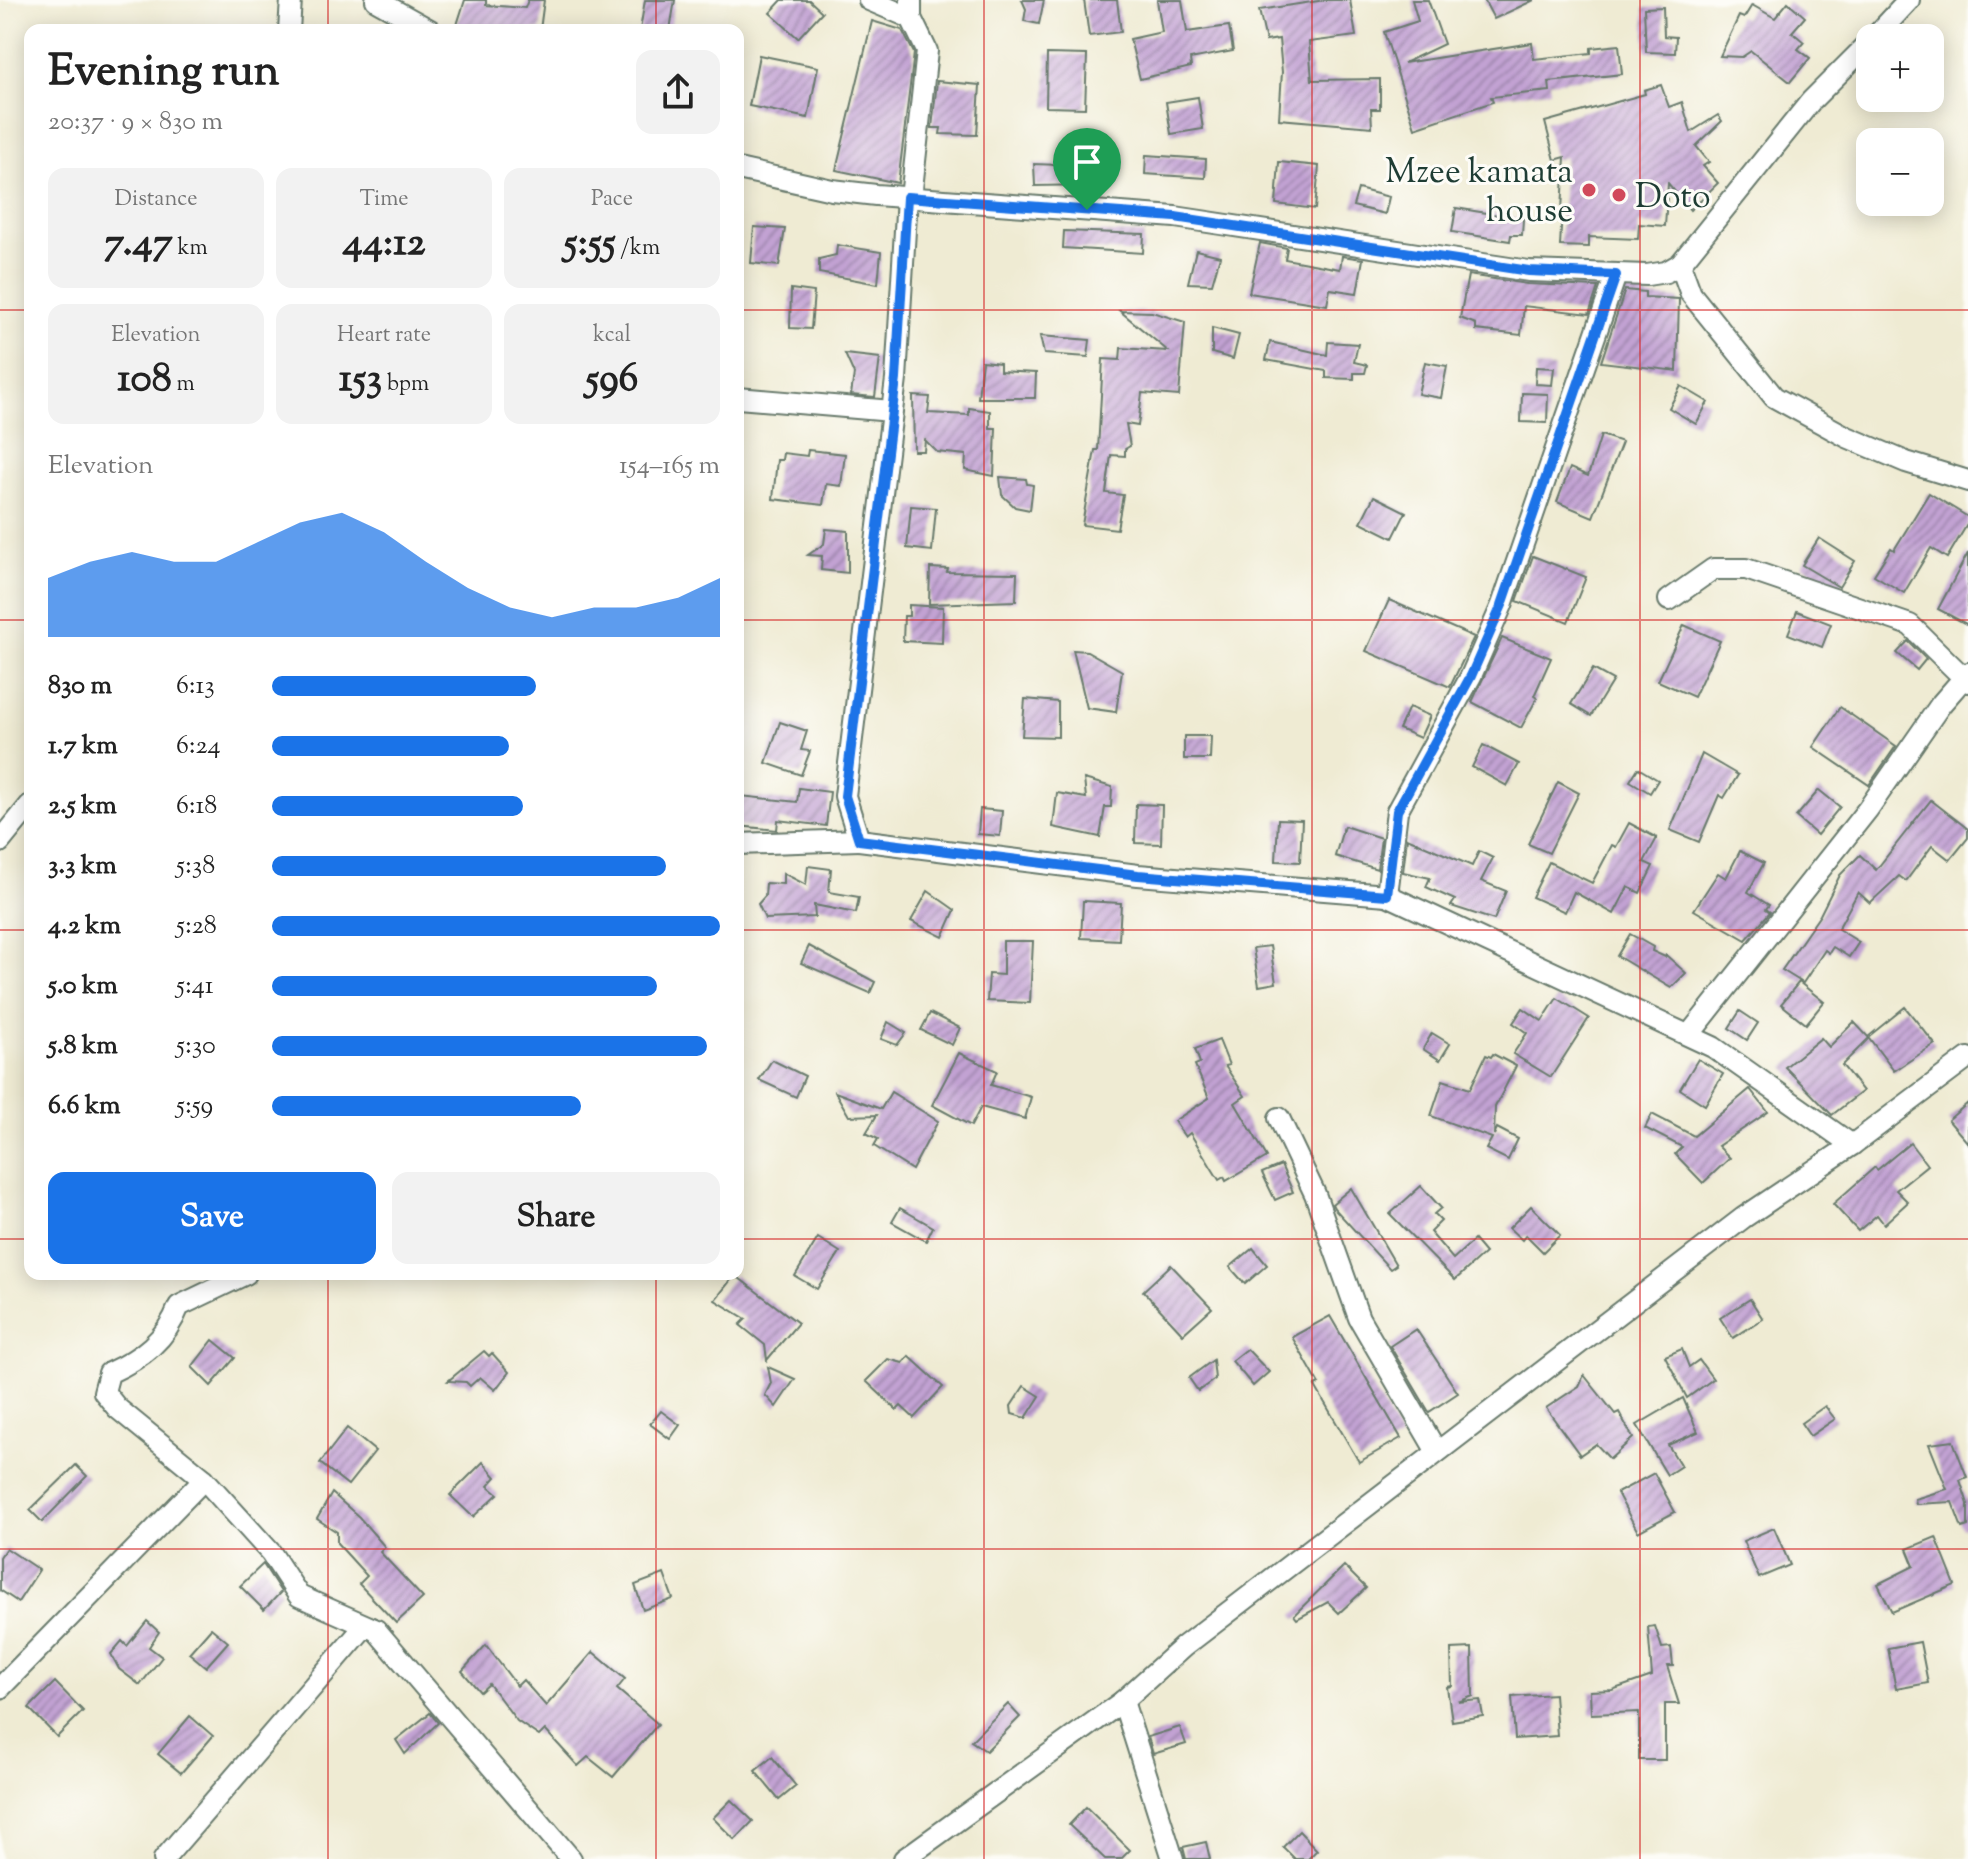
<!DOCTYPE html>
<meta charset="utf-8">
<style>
:root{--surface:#fff;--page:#f2f2f2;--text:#222;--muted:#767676;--accent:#1a73e8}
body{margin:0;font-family:"Sorts Mill Goudy",serif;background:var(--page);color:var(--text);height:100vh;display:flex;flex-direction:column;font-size:30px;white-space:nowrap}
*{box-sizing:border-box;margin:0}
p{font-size:26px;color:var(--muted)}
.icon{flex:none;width:44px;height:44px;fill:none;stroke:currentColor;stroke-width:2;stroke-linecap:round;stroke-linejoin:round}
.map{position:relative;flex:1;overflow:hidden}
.side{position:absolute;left:24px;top:24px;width:720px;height:1256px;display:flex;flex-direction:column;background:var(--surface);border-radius:16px;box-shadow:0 4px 20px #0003}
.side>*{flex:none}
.tools{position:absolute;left:1856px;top:24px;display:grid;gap:16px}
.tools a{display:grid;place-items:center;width:88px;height:88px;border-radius:16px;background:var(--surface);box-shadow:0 4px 20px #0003;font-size:40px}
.pin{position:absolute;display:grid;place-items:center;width:68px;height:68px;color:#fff;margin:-82px -34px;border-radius:50% 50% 50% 0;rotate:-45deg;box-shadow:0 0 8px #0007}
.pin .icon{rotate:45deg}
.round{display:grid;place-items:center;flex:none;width:84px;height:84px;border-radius:16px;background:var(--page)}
.head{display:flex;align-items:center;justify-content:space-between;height:136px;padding:0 24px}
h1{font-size:44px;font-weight:700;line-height:60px}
.figures{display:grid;grid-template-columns:repeat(3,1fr);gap:12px;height:136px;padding:8px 24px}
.figures div{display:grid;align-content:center;border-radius:16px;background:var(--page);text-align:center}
.figures b{font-size:40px;font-weight:700}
.figures small{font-size:22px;font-weight:400}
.figures p{font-size:22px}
.chart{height:224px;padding:16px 24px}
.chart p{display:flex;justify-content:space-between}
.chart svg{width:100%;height:144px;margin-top:8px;fill:var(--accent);opacity:.7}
.primary-button{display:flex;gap:16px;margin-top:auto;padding:16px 24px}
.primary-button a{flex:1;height:92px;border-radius:16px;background:var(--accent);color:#fff;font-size:32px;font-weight:700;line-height:92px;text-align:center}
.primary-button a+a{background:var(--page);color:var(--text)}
ul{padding:0 24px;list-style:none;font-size:26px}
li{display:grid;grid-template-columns:128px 96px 1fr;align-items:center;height:60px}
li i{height:20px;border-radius:10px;background:var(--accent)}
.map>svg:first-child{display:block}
</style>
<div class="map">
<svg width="1968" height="1859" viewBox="0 0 1968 1859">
<defs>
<pattern id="building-hatch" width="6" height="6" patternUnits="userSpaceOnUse" patternTransform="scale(2)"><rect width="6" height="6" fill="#c2a2d3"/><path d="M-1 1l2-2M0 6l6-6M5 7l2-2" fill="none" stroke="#9d85ac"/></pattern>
</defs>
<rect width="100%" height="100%" fill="#fdfcf7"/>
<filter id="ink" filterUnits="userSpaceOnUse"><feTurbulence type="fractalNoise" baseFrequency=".0125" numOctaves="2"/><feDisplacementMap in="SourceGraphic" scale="16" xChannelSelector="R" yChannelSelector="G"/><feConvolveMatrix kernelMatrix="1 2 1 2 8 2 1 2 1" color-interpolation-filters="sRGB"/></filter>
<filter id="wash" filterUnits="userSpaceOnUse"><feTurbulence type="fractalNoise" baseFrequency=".006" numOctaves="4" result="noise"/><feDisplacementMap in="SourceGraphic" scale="32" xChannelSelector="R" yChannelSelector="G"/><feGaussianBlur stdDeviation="1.8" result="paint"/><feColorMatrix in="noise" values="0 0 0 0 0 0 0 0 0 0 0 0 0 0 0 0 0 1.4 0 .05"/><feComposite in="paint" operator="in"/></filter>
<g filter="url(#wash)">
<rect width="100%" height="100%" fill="#efebd3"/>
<g id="blocks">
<g fill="url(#building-hatch)">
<path d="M465,0h21v5l39,3 3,-8h16l-4,30h-50l-33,-5z"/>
<path d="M645,0h30l-5,30h-30z"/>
<path d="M782,0h27l13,12 -24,26 -28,-25z"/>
<path d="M1022,0h22l-5,24 -15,-3 2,-12z"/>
<path d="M1084,0h33l4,32 -32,4z"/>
<path d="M1157,0h25l5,32 42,-6 4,25 -43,8 1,8 -51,12 -10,-40 32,-7z"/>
<path d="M1325,0h25l6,36 -47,6 3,38 68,-1v30h-9l1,18 -93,-8 3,-47 -3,-33 -13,2 -7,-31z"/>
<path d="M1412,0h16l16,44 -40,19 128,-20 2,16 57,-6v-5l28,-3 3,29 -73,8 1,9 -59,6 2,5 -78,26 -31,-96 34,-11z"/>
<path d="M1484,0h50l-40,19z"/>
<path d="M1788,2l17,15 -13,15 12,10 -6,7 12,9 -20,24 -39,-31 -9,6 -22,-1 19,-40 5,2 8,-13 23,13z"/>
<path d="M1663,7l1,29 12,1 -1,16 -29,-1 -2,-44z"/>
<path d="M872,21l30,9 12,23 -16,130 -62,-13z"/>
<path d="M1047,54l40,1 -2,53 -39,-1z"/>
<path d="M759,55l59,12 -10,51 -59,-12z"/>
<path d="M937,81l43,4 -3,50 -37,-1 1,-6h-9z"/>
<path d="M1661,85l8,22 13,-5 9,30 27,-17 4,6 -26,25 13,16 -6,4 15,17 -28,27 -22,-27 -3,43 -26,-2 -1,15 -49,-2v10l-29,-1 5,-89 -10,3 -10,-38 100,-28 -1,-4z"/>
<path d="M1198,97l5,32 -32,5 -5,-32z"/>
<path d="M1087,155l1,30 -53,1 -1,-22 26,1 1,-9z"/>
<path d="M1146,155l60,4 -1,19 -60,-4z"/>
<path d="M1279,162l40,4 -4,43 -39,-5z"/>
<path d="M1358,189l31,8 -4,17 -32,-8z"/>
<path d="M1456,208l67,11 -1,16h-11l-1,6 -58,-9z"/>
<path d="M754,227l31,2 -6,37 -28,-3z"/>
<path d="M1064,231l80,3 -1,19 -80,-5z"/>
<path d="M1260,243l27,5 -2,11 55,10 2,-13 21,3 -6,34 -27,-4 -3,16 -78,-12z"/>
<path d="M837,245l44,7 -3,32 -59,-11v-14l17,-4z"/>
<path d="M1196,250l24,6 -8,28 -24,-1z"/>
<path d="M1468,275l59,9 71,3 -9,27 -65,-8 -3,29 -45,-5v-6l-16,-6z"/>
<path d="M791,289l23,3 -3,37 -21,-1z"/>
<path d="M1625,290l20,2v5l34,2 -2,72 -76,-9z"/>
<path d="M1120,311l32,1 33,10 -6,74 -37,-3 -4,33 -12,-2 4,22 -5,3v7l-14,-1 -5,38 17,2 -6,34 -35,-4 13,-75h3l5,-91 17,1 1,-12 47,3z"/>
<path d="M1212,328l27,7 -6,24 -21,-6z"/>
<path d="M1040,336l50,4 -2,17 -44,-3z"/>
<path d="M1270,342l57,13 1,-13 30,2 -4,18 13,3 -2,8h-11v6l-28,-1v-7l-60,-11z"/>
<path d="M845,354l35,4 -5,39 -24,-2 3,-21z"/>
<path d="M982,361l18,2v8l36,2 -1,25h-57z"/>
<path d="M1425,362l22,4 -6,32 -23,-4z"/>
<path d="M1536,367l18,1 -2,17 -17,-1z"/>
<path d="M1681,386l27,16 -12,22 -27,-16z"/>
<path d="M1522,393l26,1 -1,29 -26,-1z"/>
<path d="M913,396l17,1 -2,16 41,2v-7l21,3v17h6l-2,48 -29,-6 1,-15 -29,-3 -12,-12 -1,11h-10z"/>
<path d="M1601,435l21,7 -29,75 -36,-15 13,-34 18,8z"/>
<path d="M808,450l37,4 -4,32 -15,-2 -3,21 -50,-6 4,-39h5l1,-7 24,3z"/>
<path d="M1000,477l26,2 1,5 6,1 -3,25 -15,-3 -13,-12z"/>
<path d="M1929,493l39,24v6l-21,35 -16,-10 -27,45 -30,-18 17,-27 3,2z"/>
<path d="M1374,496l32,16 -13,26 -32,-16z"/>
<path d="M911,506l25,2 -4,43 -25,-3z"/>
<path d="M826,529l22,2v42l-27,-3 1,-14 -14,-1 16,-11z"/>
<path d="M1819,538l36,23 -16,26 -37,-22z"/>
<path d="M1968,553v72l-30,-16z"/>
<path d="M1533,556l53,21 -18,45 -51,-21z"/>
<path d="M930,568l18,1 -1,3 70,1 -1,28 -87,3z"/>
<path d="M1389,600l85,37 -24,50 -84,-36z"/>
<path d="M909,605l34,2 -1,36 -39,-2 1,-25h5z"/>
<path d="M1797,611l34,13 -9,23 -34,-13z"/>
<path d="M1684,625l36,16 -26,56 -36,-16z"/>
<path d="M1502,638l49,20 -17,38 3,2 -16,30 -49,-26z"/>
<path d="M1908,641l18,18 -9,11 -20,-17z"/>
<path d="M1073,650l14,1 35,20 -6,41 -29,-4z"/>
<path d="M1593,669l20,11 -22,36 -20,-12z"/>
<path d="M1025,699l33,3v35l-36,-1z"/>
<path d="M1409,707l21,9 -10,22 -21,-9z"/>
<path d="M1840,707l56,39 -27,39 -56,-38z"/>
<path d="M780,722l27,9 -6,19 9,1 -9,24 -35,-12z"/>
<path d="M1184,736h27l-1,23h-26z"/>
<path d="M1483,745l36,19 -12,22 -35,-19z"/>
<path d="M1702,754l36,21 -14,23 -5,-3 -20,47 -29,-12z"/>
<path d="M1638,768l20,12 -8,13 -20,-12z"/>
<path d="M1084,779l28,8 -1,20h-6l-5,30 -47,-10 4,-34 29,5z"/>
<path d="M1558,782l21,11 -30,60 -21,-9z"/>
<path d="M799,788l31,4 -4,34 -48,-6 -1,10 -39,-4 3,-30 56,6z"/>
<path d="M1819,790l21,17 -23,28 -21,-18z"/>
<path d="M1931,800l37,29v9l-18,22 -18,-14 -26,35 -7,-5 -29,27 -12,-11 -20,37 21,13 -10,15 -16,-10 -4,6 -4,-3 -22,33 -21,-13 38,-55 20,-40 20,-20 16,15z"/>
<path d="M1136,804l26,1 -1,39 -26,-1z"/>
<path d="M980,809l22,2 -2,25 -22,-2z"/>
<path d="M1278,819l24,1 -2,42 -24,-1z"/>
<path d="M1629,823l28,15 -13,24 9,4 -13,27 -12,-6 -14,27 -40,-22 -9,20 -33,-15 17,-35 43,21 20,-38 4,2z"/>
<path d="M1344,826l37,12 -4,31 -42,-13z"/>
<path d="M1407,838l65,28 7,-15 14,7 -12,23 25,10 -12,29 -43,-14 4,-6 -29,-13 4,-9 -27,-6z"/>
<path d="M1740,851l24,12 -16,29 21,13 -3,4 4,3 -24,28 -52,-30 24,-37 8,5z"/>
<path d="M808,866l23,3 -2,23 30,5 -3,16 -42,-8 1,12 -50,2 -7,-15 7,-8 1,-13 17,1v-11l23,12z"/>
<path d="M928,891l27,19 -12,27 -32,-16z"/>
<path d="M1083,901l38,2 -2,37 -38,-2z"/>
<path d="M1630,934l23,13 -1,4 13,6 1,-2 20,18 -15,15 -54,-32z"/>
<path d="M1003,941h30l-3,62 -43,-2 2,-27 14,1z"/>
<path d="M809,946l66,36 -5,11 -69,-30z"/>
<path d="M1270,946l6,37 -17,3 -6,-38z"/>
<path d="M1799,982l25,20 -18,22 -25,-20z"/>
<path d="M1557,998l32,20 -38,59 -38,-23 14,-21 -14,-10 10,-15 19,13z"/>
<path d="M1905,1007l30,37 -41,27 -25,-33 -27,27 21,26 -31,24 -47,-48 36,-29 8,9 25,-25 14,15z"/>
<path d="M1740,1011l18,12 -11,17 -18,-12z"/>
<path d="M930,1013l30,15 -8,17 -31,-15z"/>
<path d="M888,1022l18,11 -9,12 -16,-6z"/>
<path d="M1432,1033l18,11 -10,16 -17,-11z"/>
<path d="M1219,1040l10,25 -4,1 20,30 -10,7 32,54 -41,24 -2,-4 -5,3 -29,-47 -5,4 -11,-16 35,-23 -14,-33 5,-2 -5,-14z"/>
<path d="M959,1053l38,18 -6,14 40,12 -6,22 -44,-12 -10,19 -39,-21z"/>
<path d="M1493,1054l23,12 -21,41 -1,28 3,-7 21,11 -10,21 -22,-11 6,-11 -61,-22 12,-36 27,9 16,-34 5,2z"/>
<path d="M1698,1059l25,15 -18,31 -25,-16z"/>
<path d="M772,1060l33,16 -9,21 -37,-17z"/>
<path d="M1750,1089l18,23 -50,34 12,12 -27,25 -28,-29 7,-7 -37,-19 7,-14 42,22z"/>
<path d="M835,1092l46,17 10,-17 47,29 -26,49 -38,-24 4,-7 -12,-6 11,-18 -28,1z"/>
<path d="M1968,1103v40l-20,-23z"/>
<path d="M1910,1143l17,22 -31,25 12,12 -24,22 -7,-9 -19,16 -25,-27 42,-37 2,3z"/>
<path d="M1281,1165l12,27 -18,8 -13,-27z"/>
<path d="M1421,1186l20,22 -7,6 7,7 -11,11 23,27 21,-19 11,13 -30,27 -65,-66z"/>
<path d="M1351,1188l45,77 -6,4 -56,-61 -2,-4z"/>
<path d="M1531,1206l29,29 -17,17 -17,-17 -4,5 -13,-12z"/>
<path d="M900,1208l33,19 -7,14 -34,-19z"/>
<path d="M818,1238l22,14 -23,37 -22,-13z"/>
<path d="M1253,1248l14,17 -22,19 -15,-17z"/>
<path d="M1171,1265l41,43 -29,26 -40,-43z"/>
<path d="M735,1275l63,48 -31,37 -2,-15 -25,-20 6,-6 -31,-19z"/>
<path d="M1750,1299l13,20 -30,19 -13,-20z"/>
<path d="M1330,1316l71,122 -42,24 -44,-76 4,-2 -27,-47z"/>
<path d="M1416,1329l42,64 -29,19 -39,-66z"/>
<path d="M213,1340l22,18 -24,28 -19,-19z"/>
<path d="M1247,1349l22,23 -16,14 -21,-25z"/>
<path d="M1682,1349l7,18 10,-7 14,19 -26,19 -22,-42z"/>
<path d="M484,1351l5,5 3,-3 17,19 -14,18 -15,-13 -10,9 -4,-4 -18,-1z"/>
<path d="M909,1356l34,31 -29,31 -13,-12 -4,4 -31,-29 22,-22 15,4z"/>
<path d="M1213,1360l2,19 -17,12 -9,-13z"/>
<path d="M768,1367l27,12 -19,28 -11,-12 6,-12z"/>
<path d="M1584,1375l31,39 4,-2 14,26 -23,21 -14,-15 -16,11 -34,-47 33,-22z"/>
<path d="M1024,1386l16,10 -14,22 -14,-4 -1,-8z"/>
<path d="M1683,1398l15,34 -30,13 13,21 -14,9 -30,-50z"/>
<path d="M1825,1406l10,13 -25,17 -9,-13z"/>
<path d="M661,1411l19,14 -10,14 -20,-15z"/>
<path d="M347,1428l28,23 -27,34 -28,-22z"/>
<path d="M1953,1441l14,36 -7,3 8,24v22l-6,2 -10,-26 -36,2 -1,-5 32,-10 -18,-45z"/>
<path d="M483,1462l13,15 -8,9 10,8 -25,23 -23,-22z"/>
<path d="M76,1465l11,11 -45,46 -12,-12z"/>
<path d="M1654,1473l21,39 -37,20 -21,-39z"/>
<path d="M332,1493l27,24 26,30 -5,5 43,46 -27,25 -37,-39 8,-8 -30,-33v-11l-20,-13z"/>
<path d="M1774,1528l16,37 -31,13 -16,-37z"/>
<path d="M1936,1537l19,48 -63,27 -14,-28 36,-18 -7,-17z"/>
<path d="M6,1548l33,22 -21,32 -18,-12v-33z"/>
<path d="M263,1564l18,28 -17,18 -24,-24z"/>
<path d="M1344,1566l22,22 -27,25 -11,-11 -31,17 -3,-4z"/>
<path d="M664,1574l9,25 -30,11 -8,-25z"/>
<path d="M147,1621l12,11 -10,15 13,10 -22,28 -21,-16 -8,-15 11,-13 5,5z"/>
<path d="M1655,1626l7,22 9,-1 2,19h-6l12,38h-14v56h-26v-48l-48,2 -1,-23 22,-1 40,-14 -4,-49z"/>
<path d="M211,1628l17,14 -22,25 -17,-14z"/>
<path d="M1920,1642l8,41 -32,6 -8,-41z"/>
<path d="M486,1645l31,41 6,-6 23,26 47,-54 32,27 -8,10 41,35 -45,53 -25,-20 -10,9 -33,-36 -6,6 -22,-15 -28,-37 -9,8 -18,-21z"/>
<path d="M1472,1648l1,48 -15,6 22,-2 3,16 -31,5 -5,-34 5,-1 -1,-37z"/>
<path d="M55,1682l28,29 -26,26 -28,-29z"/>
<path d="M1554,1694l3,42 -42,3 -3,-42z"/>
<path d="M1008,1704l12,13 -34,34 -15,-10z"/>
<path d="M430,1713l8,10 -33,31 -9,-14z"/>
<path d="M190,1716l23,20 -32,37 -23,-19z"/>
<path d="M1180,1727l6,17 -33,10 -5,-17z"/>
<path d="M772,1757l24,29 -17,14 -24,-29z"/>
<path d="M731,1800l22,21 -18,19 -22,-22z"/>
<path d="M1086,1807l44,43 -9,9h-16l-36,-34z"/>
<path d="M1299,1831l18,19 -9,9h-13l-12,-12z"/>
<path d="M1206,1842l4,17h-24l-3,-12z"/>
</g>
</g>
</g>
<g filter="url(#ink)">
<use href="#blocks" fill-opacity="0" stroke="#687a6c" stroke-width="2"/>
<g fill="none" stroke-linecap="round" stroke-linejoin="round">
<g stroke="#687a6c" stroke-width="24">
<g id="minor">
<path d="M376,0l54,30"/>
<path d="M869,0l42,18"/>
<path d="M911,0v18l16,33 -16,147"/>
<path d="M289,30l2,-30"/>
<path d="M1874,38l35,-38"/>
<path d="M738,169l94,21 44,5 299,22 354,54 118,4 19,-3 14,-8 131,-163 59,-59"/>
<path d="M907,197l-11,182 -51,417 14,44 279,35 249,20 326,152 139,98"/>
<path d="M1680,264l11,30 83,103 73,40 59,25 62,19"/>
<path d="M738,398l154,13"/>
<path d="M1669,600l44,-31h33l164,56 58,57"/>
<path d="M0,842l30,-37"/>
<path d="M738,844l121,-4"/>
<path d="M1387,895l10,-84 74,-135 31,-71 114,-330"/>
<path d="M1689,1035l179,-226 73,-105 27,-31"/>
<path d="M1279,1118l36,76 44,124 78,134"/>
<path d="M246,1274l-67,32c-13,34 -37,52 -70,67l-5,19 13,16 87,71 67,74 28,43 77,34 195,229"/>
<path d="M0,1688l204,-209"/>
<path d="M1123,1701l50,158"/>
<path d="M164,1859l201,-233 11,4"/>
<path d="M904,1859l219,-158 60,-54 560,-429 109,-73 116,-87"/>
</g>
</g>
<use href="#minor" stroke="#fff" stroke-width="20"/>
</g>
</g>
<g fill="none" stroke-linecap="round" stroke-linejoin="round" filter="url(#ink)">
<g stroke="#fff" stroke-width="16">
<path id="route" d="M907,197l268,20 354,54 87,4 -114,330 -31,71 -74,135 -10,84 -249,-20 -279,-35 -14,-44 51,-417z"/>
</g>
<use href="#route" stroke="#1a73e8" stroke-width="10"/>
</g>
<path fill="none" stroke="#d62828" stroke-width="2" stroke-opacity="0.55" d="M328,0v30M656,0v30M984,0v1859M1312,0v1859M1640,0v1859M0,310h30M738,310h1230M0,620h30M738,620h1230M0,930h30M738,930h1230M0,1239h30M738,1239h1230M328,1274v585M656,1274v585M0,1549h1968"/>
<g fill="#d1495b" stroke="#fdfcf7" stroke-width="3">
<circle cx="1589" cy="190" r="8"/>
<circle cx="1619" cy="195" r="8"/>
</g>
<g text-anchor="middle" stroke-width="6" stroke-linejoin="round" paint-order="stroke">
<g font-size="34" fill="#1f3d34" stroke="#fdfcf7" text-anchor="end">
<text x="1573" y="182">Mzee kamata<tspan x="1573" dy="39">house</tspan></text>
<text x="1635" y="207" text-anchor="start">Doto</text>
</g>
</g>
</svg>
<div class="tools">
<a>+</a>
<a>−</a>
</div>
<div class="pin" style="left:1087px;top:210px;background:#1e9e55"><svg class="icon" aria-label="arrive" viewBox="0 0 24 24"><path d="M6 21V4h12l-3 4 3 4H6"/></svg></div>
<section class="side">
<div class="head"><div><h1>Evening run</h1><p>20:37 · 9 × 830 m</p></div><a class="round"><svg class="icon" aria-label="share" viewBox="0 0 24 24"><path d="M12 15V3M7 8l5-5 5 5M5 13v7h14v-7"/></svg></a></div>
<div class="figures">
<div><p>Distance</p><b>7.47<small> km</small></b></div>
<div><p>Time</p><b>44:12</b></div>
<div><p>Pace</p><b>5:55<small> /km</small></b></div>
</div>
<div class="figures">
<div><p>Elevation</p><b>108<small> m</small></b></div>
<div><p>Heart rate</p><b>153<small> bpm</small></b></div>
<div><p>kcal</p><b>596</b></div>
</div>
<div class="chart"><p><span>Elevation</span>154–165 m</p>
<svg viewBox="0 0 160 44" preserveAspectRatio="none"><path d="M0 44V26L10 21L20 18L30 21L40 21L50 15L60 9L70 6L80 12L90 21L100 29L110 35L120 38L130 35L140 35L150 32L160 26V44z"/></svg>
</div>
<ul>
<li><b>830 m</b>6:13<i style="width:59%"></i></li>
<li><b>1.7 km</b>6:24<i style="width:53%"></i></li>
<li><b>2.5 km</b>6:18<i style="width:56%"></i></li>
<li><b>3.3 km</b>5:38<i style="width:88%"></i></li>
<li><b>4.2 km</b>5:28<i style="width:100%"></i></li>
<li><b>5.0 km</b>5:41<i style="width:86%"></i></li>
<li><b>5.8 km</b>5:30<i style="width:97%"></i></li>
<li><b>6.6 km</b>5:59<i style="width:69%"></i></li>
</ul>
<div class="primary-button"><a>Save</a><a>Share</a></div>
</section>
</div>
